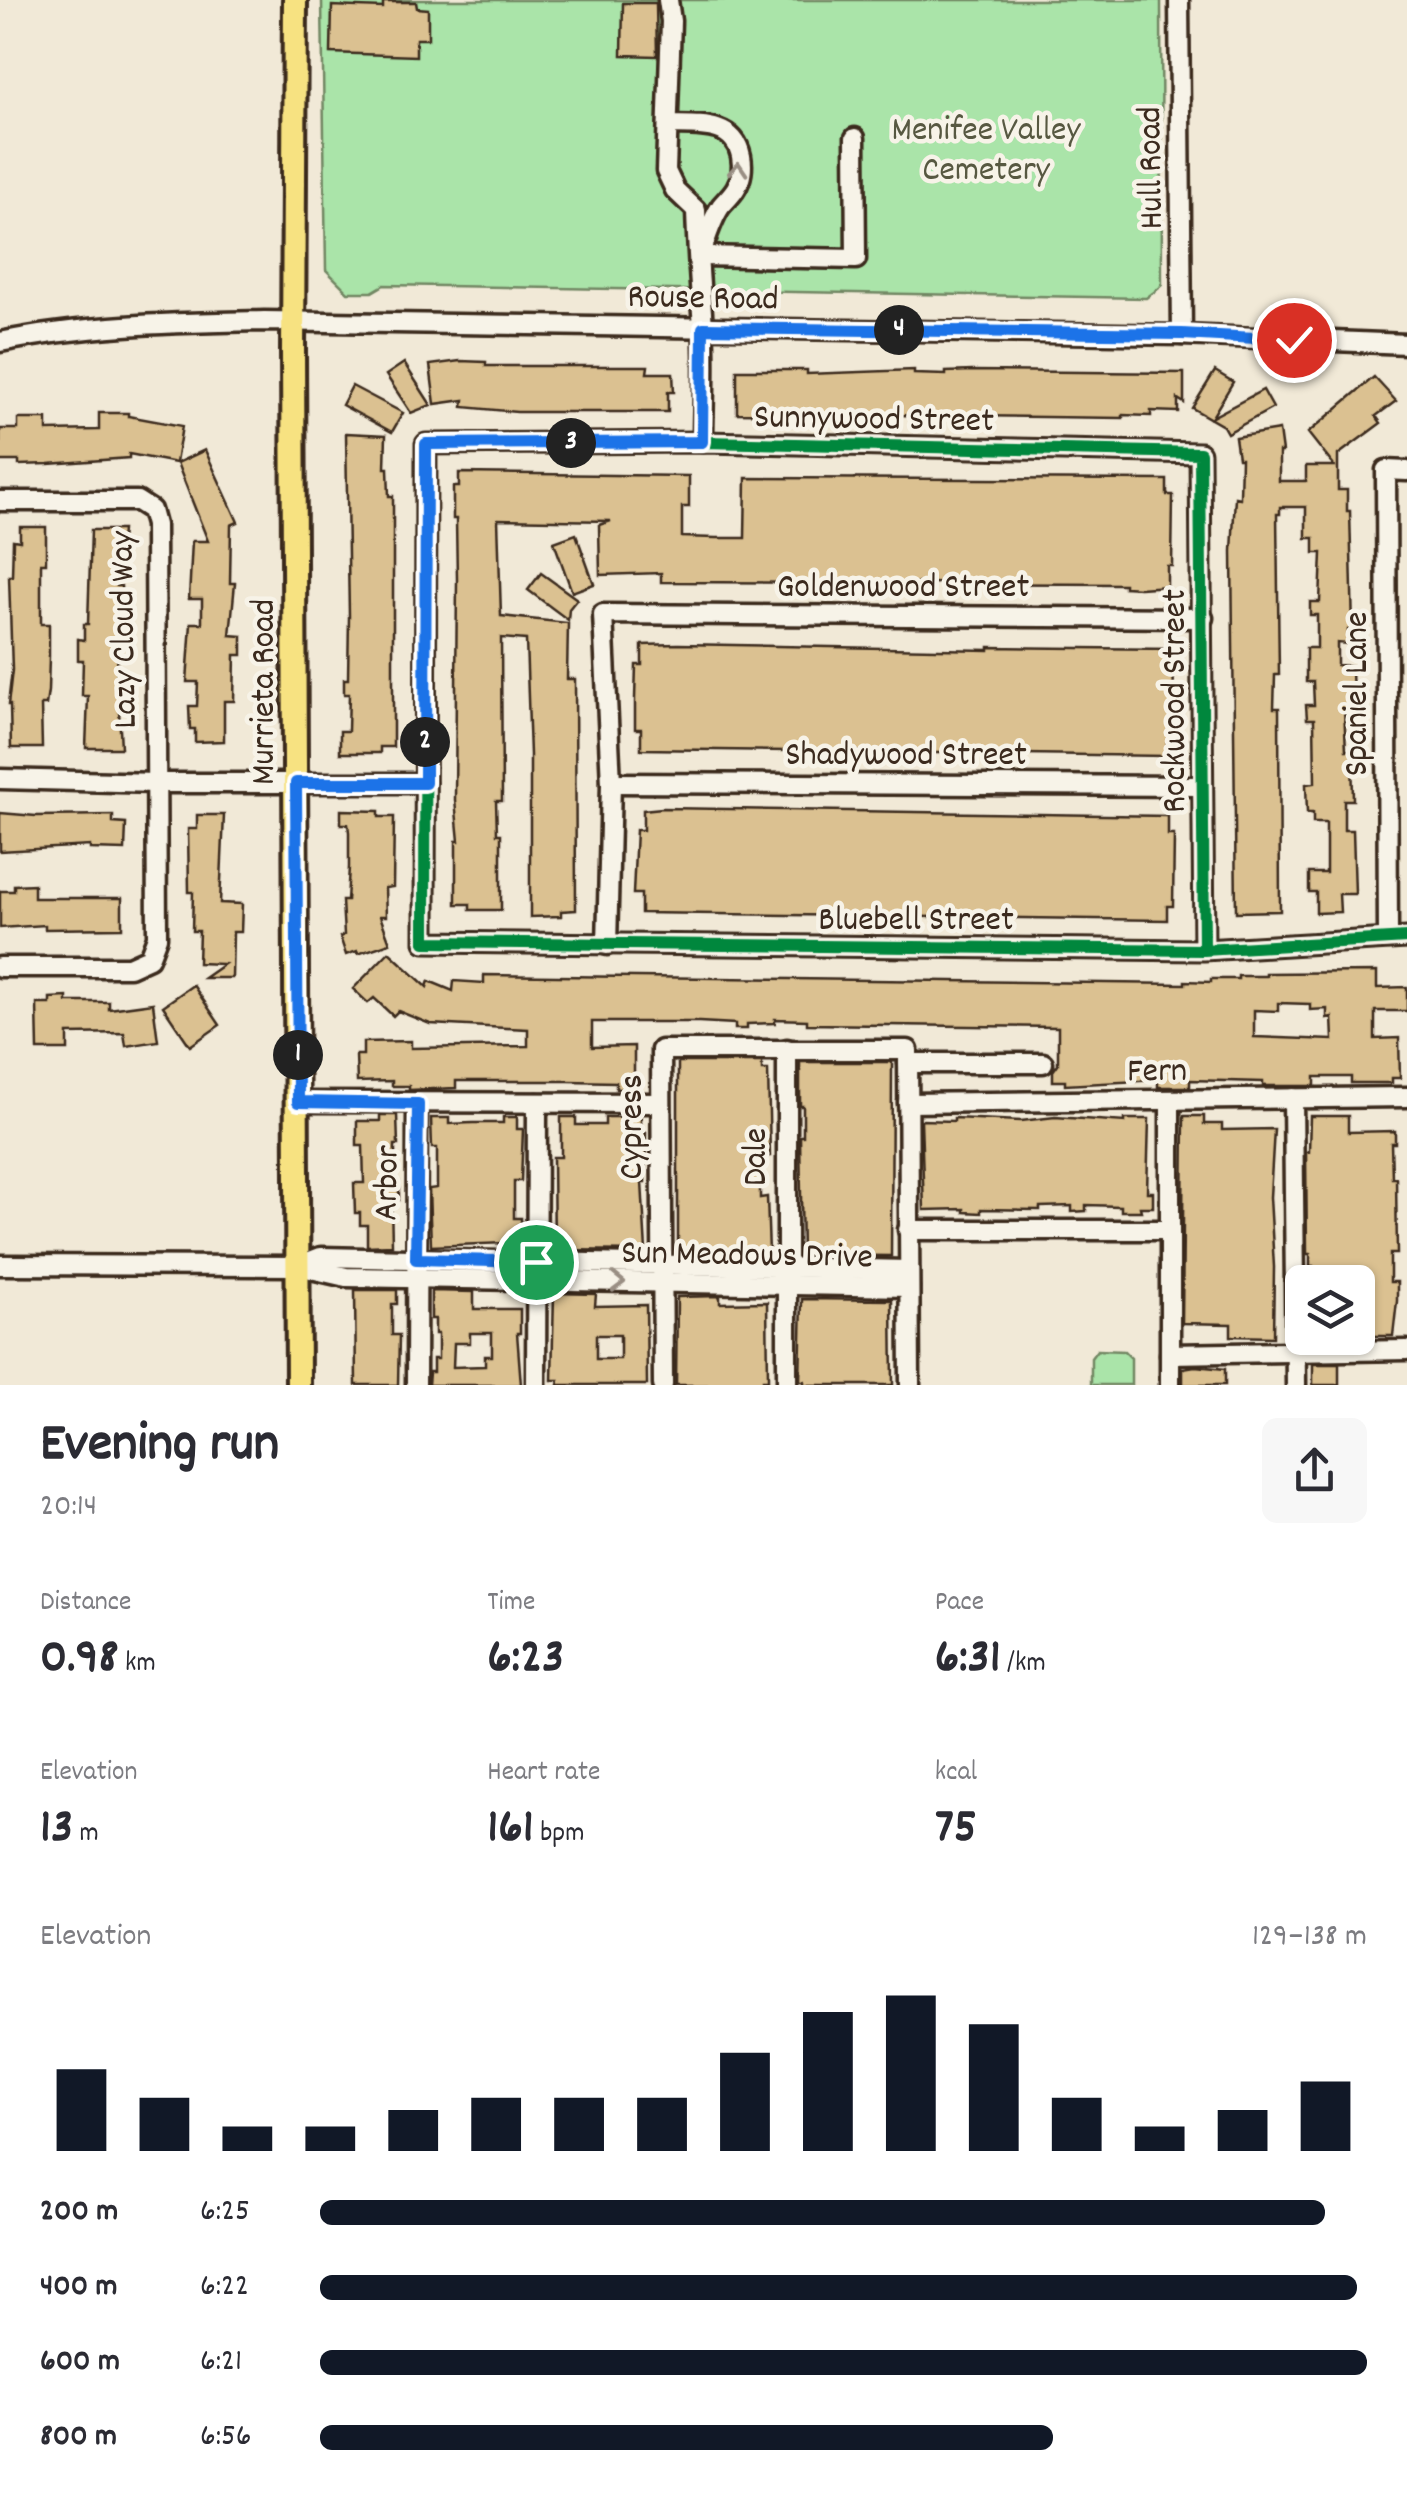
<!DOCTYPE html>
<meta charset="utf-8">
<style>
:root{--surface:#fff;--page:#f7f7f7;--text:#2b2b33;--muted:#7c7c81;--accent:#111827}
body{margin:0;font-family:Dekko,sans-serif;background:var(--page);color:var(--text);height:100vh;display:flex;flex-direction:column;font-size:38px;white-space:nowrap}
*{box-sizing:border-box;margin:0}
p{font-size:32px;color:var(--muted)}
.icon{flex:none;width:55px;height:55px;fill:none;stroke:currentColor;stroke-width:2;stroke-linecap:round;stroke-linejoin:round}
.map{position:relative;height:1385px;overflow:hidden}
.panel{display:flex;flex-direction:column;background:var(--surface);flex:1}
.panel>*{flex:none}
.tools{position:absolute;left:1285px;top:1265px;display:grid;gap:20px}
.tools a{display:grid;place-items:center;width:90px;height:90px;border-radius:15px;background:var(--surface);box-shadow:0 2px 8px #0004;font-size:50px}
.pin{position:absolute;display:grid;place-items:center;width:85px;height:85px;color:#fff;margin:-42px;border:5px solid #fff;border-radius:50%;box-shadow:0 2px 10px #0007}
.km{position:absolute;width:50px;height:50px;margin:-25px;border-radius:50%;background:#222;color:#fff;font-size:28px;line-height:50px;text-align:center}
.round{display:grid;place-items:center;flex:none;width:105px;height:105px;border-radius:15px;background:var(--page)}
.head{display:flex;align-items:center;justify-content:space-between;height:170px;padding:0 40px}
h1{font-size:55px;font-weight:700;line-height:75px}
.stats{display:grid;grid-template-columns:repeat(3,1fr);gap:15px;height:170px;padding:10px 40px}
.stats div{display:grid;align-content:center}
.stats b{font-size:50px;font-weight:700}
.stats small{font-size:28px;font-weight:400}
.stats p{font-size:28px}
.chart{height:280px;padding:20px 40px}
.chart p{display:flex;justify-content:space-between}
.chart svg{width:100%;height:180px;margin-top:10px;stroke:var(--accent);stroke-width:6}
ul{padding:0 40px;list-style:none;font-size:32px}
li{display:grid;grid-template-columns:160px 120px 1fr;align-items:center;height:75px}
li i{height:25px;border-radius:12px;background:var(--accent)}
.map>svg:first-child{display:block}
</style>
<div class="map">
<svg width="1407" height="1385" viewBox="0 0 1407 1385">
<rect width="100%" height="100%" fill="#f1e9d7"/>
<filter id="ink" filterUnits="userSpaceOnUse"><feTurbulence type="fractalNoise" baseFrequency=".01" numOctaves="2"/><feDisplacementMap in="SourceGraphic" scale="20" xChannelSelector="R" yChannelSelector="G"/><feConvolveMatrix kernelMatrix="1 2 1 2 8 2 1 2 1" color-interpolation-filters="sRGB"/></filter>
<g filter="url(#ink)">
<g fill="#aae4a9" stroke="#728764" stroke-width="2.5">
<path d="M322,0h839l1,286 -16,12 -762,-13 -12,7h-24l-22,-22z"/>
<path d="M1097,1350l27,1 7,7v27h-40v-27z"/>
</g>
<g fill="#dbc191" stroke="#3b2a1e" stroke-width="2.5" fill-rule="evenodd">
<path d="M383,2h33l1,6 11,1v30h-12v17l-85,-3 1,-47 51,2z"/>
<path d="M623,3h33l1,53 -35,-1z"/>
<path d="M460,361l26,1v4h162l-1,7h26l1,19h-6v20h-151l-54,-5 1,-7 -29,4 -5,-39z"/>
<path d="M404,363l27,42 -20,8 -25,-38z"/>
<path d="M737,370h70v4l107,-4v4l32,1v-3l27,-1 211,2v30l-6,-4v13l-27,-1v5l-28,-1v3l-386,-5z"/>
<path d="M1215,371l18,11 -21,35 51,-27 10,18 -46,25 -4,-7 -31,-18z"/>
<path d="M1374,377l22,24 -20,15 5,7 -43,32v35h9v21h3l3,119h-5v14l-11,-1v22l15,1 1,43h-9l2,41h6l1,50h-9v30h9l2,64h-16l1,18 -24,1v-21h-7v-19h17v-50h-13v-10h-6l-1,-29 9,-1 -1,-64h-7l-1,-14h8l-1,-23h-7v-34h11v-33h-7v-13h10l2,-49h-8v-15h-8v-31h-26v7h-3l2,161h-4l-1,33h5l1,203 -44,1 -4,-361 3,-54 5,1 1,-40h-3l-3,-21 44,-7 3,22h-3v29h27v-15h28l-26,-33z"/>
<path d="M352,386l51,27 -11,19 -50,-27z"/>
<path d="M99,413h29v3l54,10 -6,37 -47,-9v4l-81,6 -29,1v-4h-19v-32h18v-10h29v12l52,-1z"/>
<path d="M346,433l40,2 -1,33h3l1,28h4v251h-13v6h-40v-22h8l1,-37h-5v-15h4l1,-63z"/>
<path d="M205,450l33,72 -7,3 -1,58h5l-5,52 12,1v19h-7l-1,46h-10v40l-29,1v-13h-5l-1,-23h8l1,-24h-11l4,-59h11v-24h-13l3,-58h16l-31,-78z"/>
<path d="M459,473l230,3v31h-7v30l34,1h29l1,-60 421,2v15h6l-1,71h-5v20l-27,2 -16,-1v-3l-463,-2v-9l-61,2 -1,-50 12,-4 -113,-2 3,97 67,7 -1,56h8l1,231 -15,1v5l-31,1v-162l-4,-115 -25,-2 1,163h-6l1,33h4v76h-31v-6h-14v-63h3l-4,-41 2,-220 -1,-61h-3v-32h6z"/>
<path d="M20,527h26v36h-5v61h8v32l-1,35 -2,14h-5l1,43h-31l-1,-43h-2l4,-35 -3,-94h3l1,-36 7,1z"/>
<path d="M91,530h31l-5,56h4l1,55h-4l-1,31 4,76h-35l2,-52h-6l1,-36h-5v-21l6,1v-16h4z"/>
<path d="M576,534l18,50 -22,8 -18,-50z"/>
<path d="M541,573l36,26 -8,10 -1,11 -40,-30z"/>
<path d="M678,644l311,6v-3l185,2 -1,93h-6v14l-526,-7v-20h-6v-30l1,-34h6v-20z"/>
<path d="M662,808l506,8v19h6l-1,71h-6v14l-526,-7v-19h-8l3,-64h7v-20z"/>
<path d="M341,810l38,1v6h15l-1,70 -8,1 1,28h-6l10,27 -32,11 -1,-3 -11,4 -6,-18 4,-2 -2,-34h5l2,-34v-35l-1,-8h-7z"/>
<path d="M0,813l36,3 77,-1v8l13,1 -1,26 -35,-1v-3l-90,5z"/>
<path d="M197,815h27l-4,88 22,1 -1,28h-8l-1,46h-28l20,-14 -26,-1 1,-32h-7l1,-39h-4l-1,-63h9z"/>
<path d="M34,884v14h88v30l-77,1v-4l-45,3v-37h14v-6z"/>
<path d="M389,952l38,35 2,-6 24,10 1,-10 30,2v-8l701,9v-3l26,1v-3h27v-3h28v-3l111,-1v16l30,-1v24h-32v28l24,-1 1,40h-8v5h-41v-6h-36v9h-52v-4l-73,-2v7h-32v-7l-93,5v-4h-12v-10l5,-7v-37l-251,-3v-4l-32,-1v4l-28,1v5h-12v-5l-36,-2h-107v25l42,-1v43h-18v-7l-48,-1h-112v7l-47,2v-4h-17v-5l-35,1 -1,-27h7v-13l48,-1v7l117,-2v-17l-98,-5 -32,-13 -5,5 -19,-18 -6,5 -15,-14zM1278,1003l32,1v6l17,-1v9l5,-1 1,23 -79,-3v-27l24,1z"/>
<path d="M193,985l27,40 -30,21 -27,-40z"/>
<path d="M67,997v5h42v7l44,-6 5,38 -32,5 -2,-13 -56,1v16h-30l-1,-46h13v-6z"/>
<path d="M678,1062h84v8h6l2,86h-10v42l7,-1 2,56 -91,-1z"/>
<path d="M800,1062h92l-1,194 -89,-1 -2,-119h3v-30h-3z"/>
<path d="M380,1115h17l1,30h-3v14h-3l1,24 6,-1v18h-8l1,45 -25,1v-21h-7v-12h-5l-1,-30h10l-1,-37h-6v-25h23z"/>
<path d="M1184,1116h20v8h18v6l52,-1 -4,68 4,70 -1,70 -42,-1v-12l-49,-1z"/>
<path d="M1310,1116h38v16l47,-1v12h-4l1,35h4l1,76h-7v28h7v19l-4,35h-35v-54h-44l-1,-16h-3v-12h-3l-1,-102h3z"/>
<path d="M503,1117h14v12h6l-2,52h-7v37h7l1,30h-17v-5l-74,3 -2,-57 8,-1v-40h-5l-1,-30h18v6l24,-1h30z"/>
<path d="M561,1117h15v8h29v-8h36v16h5l-1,49h-3l4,69 -92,-1 -1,-93h8z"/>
<path d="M1055,1117l70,5v-3h24l-2,73h6v15h-13l1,4h-20v-5l-35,-1v6l-14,1v-6l-32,1v3l-59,-1v4l-17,-1v-3l-40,1 -3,-90 33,1v-3l67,3z"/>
<path d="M355,1290h42v14h-5v31h7l-1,50h-42z"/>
<path d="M431,1291l43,1v17h46v24h-3l4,52h-93l1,-13h4v-13h5v-25h-3v-15h-4zM470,1333h22v23h-7v10l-32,1 1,-24h16z"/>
<path d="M554,1293l42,1 -1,12 51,-1 1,80h-89l1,-5h-7zM596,1335h24v24h-24z"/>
<path d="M720,1296v7l47,-1 1,78h-5v5h-87l1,-88z"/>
<path d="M802,1299l90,1 1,85h-89v-4h-4z"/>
<rect x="1313" y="1364" width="26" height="21"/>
<path d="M1195,1366l30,3v16h-42v-17z"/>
</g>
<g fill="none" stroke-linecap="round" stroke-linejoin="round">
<g stroke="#3b2a1e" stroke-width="25">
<g id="minor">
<path d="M668,0l3,21 -5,150 9,19 21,20c1,39 4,77 7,116 3,38 0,78 0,116"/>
<path d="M1179,0l3,335"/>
<path d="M668,125c29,1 66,-4 73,31 2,11 1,22 -5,32 -4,7 -10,12 -15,18 -9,13 -14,30 -19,45"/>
<path d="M700,256l156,3 -1,-121"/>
<path d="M0,342c88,-18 175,-19 264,-21l918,14 225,9"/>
<path d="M0,501h137l14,9 4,15 2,412 -8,21 -20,9h-129"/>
<path d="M0,779l156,4h269"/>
<path d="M611,783l589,3"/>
<path d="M1388,938l-2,-468 21,1"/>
<path d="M607,945l4,-162 -8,-169 600,4"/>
<path d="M1204,950l-4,-497 -497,-11 -277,2 -1,498 779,8 203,-12"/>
<path d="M787,1049v336"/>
<path d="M908,1063h135"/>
<path d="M1293,1098l3,287"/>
<path d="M298,1102l362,1"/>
<path d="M908,1103l499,-6"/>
<path d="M908,1230h262"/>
<path d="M0,1265l298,1 48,11 563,10"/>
<path d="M298,1266l23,-9 588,13"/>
<path d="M1170,1354l237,-4"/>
<path d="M416,1385l1,-281"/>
<path d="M536,1385l1,-282"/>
<path d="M663,1385l-2,-335h247l2,335"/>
<path d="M1170,1385v-285"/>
</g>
</g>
<g stroke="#3b2a1e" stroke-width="30">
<path id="major" d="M295,0l-2,352 5,1033"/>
</g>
<use href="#minor" stroke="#f7f3e8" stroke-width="18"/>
<use href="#major" stroke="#f7e281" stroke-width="22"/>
<g stroke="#f7f3e8" stroke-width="19">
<path id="cycleway" d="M1204,950l-4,-497 -497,-11 -277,2 -1,498 779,8 203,-12"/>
</g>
<use href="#cycleway" stroke="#00873e" stroke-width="12"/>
</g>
<defs><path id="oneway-chevron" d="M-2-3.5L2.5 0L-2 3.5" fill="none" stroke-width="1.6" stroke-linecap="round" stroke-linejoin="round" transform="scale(2.5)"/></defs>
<g stroke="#998e83">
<use href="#oneway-chevron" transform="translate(738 169) rotate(-86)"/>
<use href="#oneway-chevron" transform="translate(618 1282) rotate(1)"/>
</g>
</g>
<g fill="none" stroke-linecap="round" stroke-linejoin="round" filter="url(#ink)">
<g stroke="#fff" stroke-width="20">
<path id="route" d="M536,1262l-120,-3 2,-155 -120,-2 -2,-319h129l1,-339 276,-2 1,-114 479,6 112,6"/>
</g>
<use href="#route" stroke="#1a73e8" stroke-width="12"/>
</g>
<g text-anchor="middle" stroke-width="9" stroke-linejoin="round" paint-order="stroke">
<g font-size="35" fill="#575841" stroke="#f7f3e8">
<text x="986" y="139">Menifee Valley<tspan x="986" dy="40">Cemetery</tspan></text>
</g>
<g font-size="35" fill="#3b2a1e" stroke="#f7f3e8">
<text transform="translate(1148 168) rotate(-91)" y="12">Hull Road</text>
<text transform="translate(703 295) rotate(1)" y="12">Rouse Road</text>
<text transform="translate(874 416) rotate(1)" y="12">Sunnywood Street</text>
<text x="903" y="596">Goldenwood Street</text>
<text transform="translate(121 630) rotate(-91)" y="12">Lazy Cloud Way</text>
<text transform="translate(261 692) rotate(-90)" y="12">Murrieta Road</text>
<text transform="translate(1354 694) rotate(-90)" y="12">Spaniel Lane</text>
<text transform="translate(1172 701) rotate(-90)" y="12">Rockwood Street</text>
<text x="906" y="764">Shadywood Street</text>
<text x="916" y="929">Bluebell Street</text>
<text transform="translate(1157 1068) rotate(-1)" y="12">Fern</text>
<text transform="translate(629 1127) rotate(-90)" y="12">Cypress</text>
<text transform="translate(753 1157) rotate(-90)" y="12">Dale</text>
<text transform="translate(384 1183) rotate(-89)" y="12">Arbor</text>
<text transform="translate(747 1252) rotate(1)" y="12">Sun Meadows Drive</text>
</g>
</g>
</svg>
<div class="tools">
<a><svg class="icon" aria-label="layers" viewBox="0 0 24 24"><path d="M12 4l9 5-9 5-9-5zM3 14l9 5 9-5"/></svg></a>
</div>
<div class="pin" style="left:536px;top:1262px;background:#1e9e55"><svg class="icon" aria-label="arrive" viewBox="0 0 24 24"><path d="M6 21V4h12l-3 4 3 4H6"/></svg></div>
<div class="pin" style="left:1294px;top:340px;background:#d93025"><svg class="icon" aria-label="check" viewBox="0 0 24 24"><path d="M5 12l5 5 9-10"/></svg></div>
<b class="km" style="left:298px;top:1055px">1</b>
<b class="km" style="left:425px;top:742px">2</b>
<b class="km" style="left:571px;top:443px">3</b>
<b class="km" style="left:899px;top:330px">4</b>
</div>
<section class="panel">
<div class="head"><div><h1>Evening run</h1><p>20:14</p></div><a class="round"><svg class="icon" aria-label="share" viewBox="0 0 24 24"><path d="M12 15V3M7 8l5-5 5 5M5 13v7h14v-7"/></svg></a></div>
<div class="stats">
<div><p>Distance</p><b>0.98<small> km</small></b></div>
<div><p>Time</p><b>6:23</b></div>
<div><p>Pace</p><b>6:31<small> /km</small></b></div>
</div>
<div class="stats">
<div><p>Elevation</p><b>13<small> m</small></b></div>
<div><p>Heart rate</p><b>161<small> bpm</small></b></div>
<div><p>kcal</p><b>75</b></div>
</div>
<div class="chart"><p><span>Elevation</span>129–138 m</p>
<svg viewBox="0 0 160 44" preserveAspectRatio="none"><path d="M5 44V24M15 44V31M25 44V38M35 44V38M45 44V34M55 44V31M65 44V31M75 44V31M85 44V20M95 44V10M105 44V6M115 44V13M125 44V31M135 44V38M145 44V34M155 44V27"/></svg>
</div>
<ul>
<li><b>200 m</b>6:25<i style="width:96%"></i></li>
<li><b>400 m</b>6:22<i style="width:99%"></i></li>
<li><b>600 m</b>6:21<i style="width:100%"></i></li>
<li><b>800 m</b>6:56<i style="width:70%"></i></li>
</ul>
</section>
